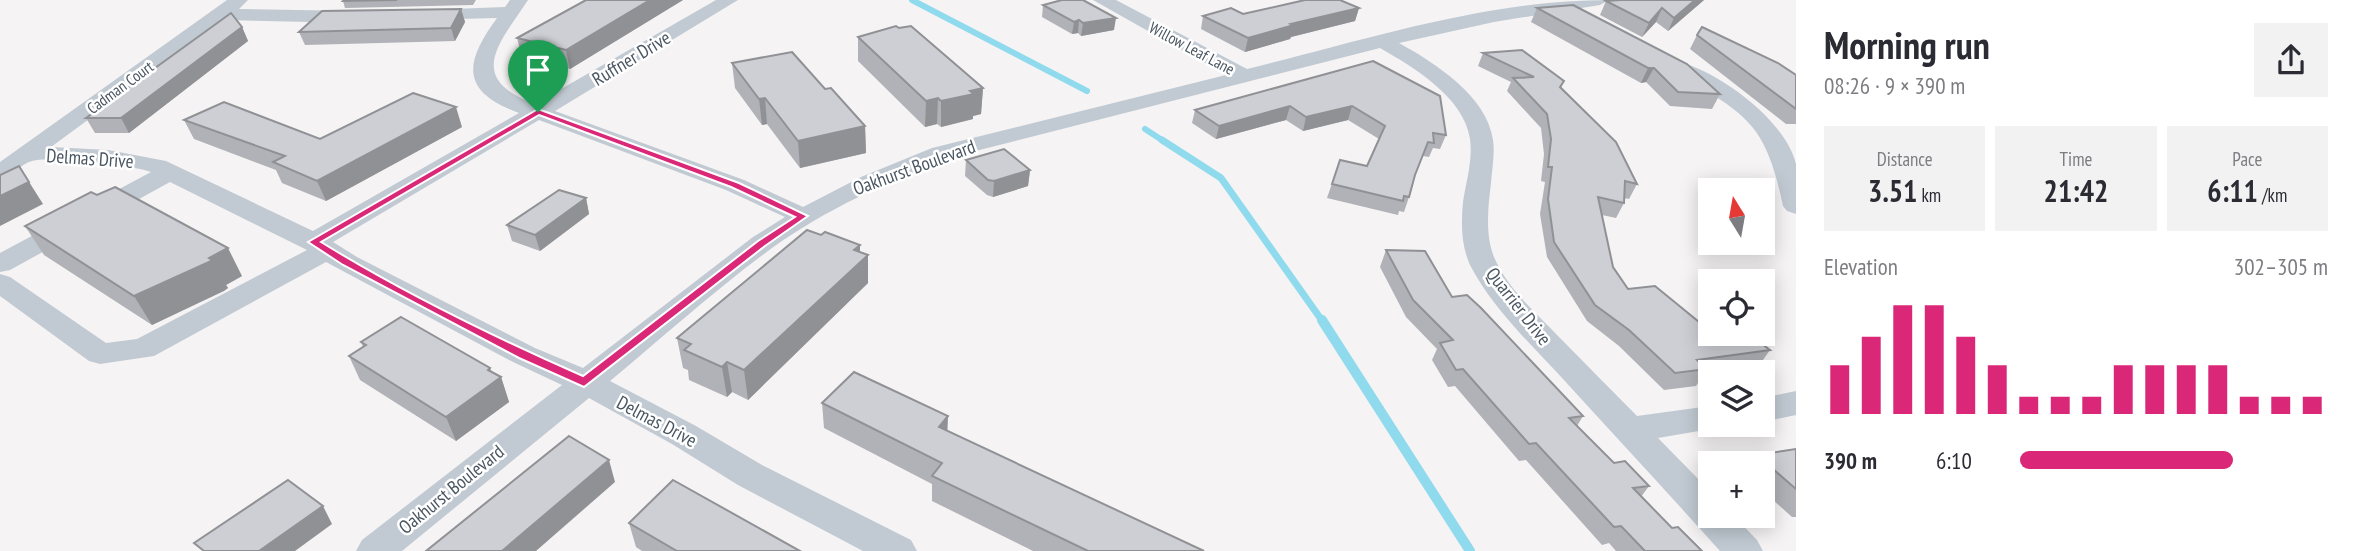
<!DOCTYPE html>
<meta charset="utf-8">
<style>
:root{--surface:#fff;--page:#f2f2f3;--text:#2b2b33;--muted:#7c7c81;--accent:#db2777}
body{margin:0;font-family:"PT Sans Narrow",sans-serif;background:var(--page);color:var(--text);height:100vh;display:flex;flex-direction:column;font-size:26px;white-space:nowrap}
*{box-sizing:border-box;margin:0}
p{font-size:23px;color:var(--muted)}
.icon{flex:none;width:38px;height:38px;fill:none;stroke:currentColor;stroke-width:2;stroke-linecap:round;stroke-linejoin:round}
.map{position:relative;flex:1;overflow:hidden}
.details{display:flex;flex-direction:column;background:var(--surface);width:560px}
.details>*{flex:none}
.needle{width:46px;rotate:349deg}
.tools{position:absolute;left:1698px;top:178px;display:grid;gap:14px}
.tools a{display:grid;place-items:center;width:77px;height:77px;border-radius:0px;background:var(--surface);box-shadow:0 4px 18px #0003;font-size:35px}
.pin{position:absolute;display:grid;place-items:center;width:60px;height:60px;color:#fff;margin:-72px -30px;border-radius:50% 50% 50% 0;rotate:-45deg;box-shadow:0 0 7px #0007}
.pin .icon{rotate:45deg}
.round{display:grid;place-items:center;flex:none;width:74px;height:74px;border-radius:0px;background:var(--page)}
.headline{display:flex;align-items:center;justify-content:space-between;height:119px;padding:0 28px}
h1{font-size:38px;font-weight:800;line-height:52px}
.metrics{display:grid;grid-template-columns:repeat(3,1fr);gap:10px;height:119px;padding:7px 28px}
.metrics div{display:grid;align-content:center;border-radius:0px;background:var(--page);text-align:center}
.metrics b{font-size:30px;font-weight:800}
.metrics small{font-size:19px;font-weight:400}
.metrics p{font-size:19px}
.chart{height:196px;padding:14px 28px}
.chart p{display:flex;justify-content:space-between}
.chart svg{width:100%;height:126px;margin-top:7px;stroke:var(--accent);stroke-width:6}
ul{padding:0 28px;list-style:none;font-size:23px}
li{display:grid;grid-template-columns:112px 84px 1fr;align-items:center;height:52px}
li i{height:18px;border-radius:9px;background:var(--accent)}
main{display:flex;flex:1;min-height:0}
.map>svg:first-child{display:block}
</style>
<main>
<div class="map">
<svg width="1796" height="551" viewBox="0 0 1796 551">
<rect width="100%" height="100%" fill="#f5f3f3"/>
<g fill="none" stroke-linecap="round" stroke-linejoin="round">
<g stroke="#90daee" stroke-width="6">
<path d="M912,0l175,91"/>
<path d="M1145,129l20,13"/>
</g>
<path stroke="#90daee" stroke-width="7" d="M1162,140l59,38 102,144"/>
<path stroke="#90daee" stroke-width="10" d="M1322,320l148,231"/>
<g fill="#c1cad2" fill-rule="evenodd">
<path d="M227,0h21l-9,9 115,2 9,6 -9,6 -130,-3 -173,127 57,3 58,11 147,70 206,-118c-59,-22 -55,-50 -22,-95l-78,2 -2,-4 2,-4 7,-2 79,-3 5,-7h18c-29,44 -63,78 7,104l181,-104h22l-183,111 189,69 59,27 58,-30 71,-29 294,-73 -133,-75h23l131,69c119,-29 239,-69 362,-69l-9,5 -106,17 -95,21c36,20 88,53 94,97 2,14 -1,29 -2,43 -3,24 -6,51 3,74 13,31 42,56 64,79 27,27 53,54 79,80l73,-10v19l12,2 -64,11 52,53v25h24l23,24 6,11h-43c-52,-58 -104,-114 -157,-172 -32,-35 -71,-71 -93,-114 -9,-20 -9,-42 -7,-63 3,-20 10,-42 7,-63 -6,-42 -57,-72 -90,-91l-432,110c-61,24 -123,52 -176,90 -56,41 -109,89 -162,133l86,45 66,39 149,75 6,11h-54l-125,-66 -66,-41 -83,-46 -187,153h-46l6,-11 200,-155 -49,-23 -187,-100 -172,94 -54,8 -11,-3 -89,-65v-22l10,3 96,66 31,-4 170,-89 -137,-68 -160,88 -10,2v-19l151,-81c-19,-7 -100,-16 -119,-11 -12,3 -19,16 -32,19v-18zM539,120l187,70 59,27 -32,20 -170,131 -48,-20 -178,-91 -24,-15z"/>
<path d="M1679,62c41,10 107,59 117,102 0,15 0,34 0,50l-9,-3 -4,-5c-5,-23 -11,-48 -23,-68 -17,-30 -59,-50 -88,-66l-3,-4 3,-4z"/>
<path d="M1796,391v24l-34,7v-24z"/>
</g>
</g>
<g fill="#b0b2b7">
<path d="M344,0h132l-3,5 -128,3 -2,-7z"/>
<path d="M586,0h97l-113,69 -48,-12 -5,-19z"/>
<path d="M1621,0h83l-36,31 -12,-9 -14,15 -42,-22 6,-14z"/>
<path d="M1043,5l71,25 -33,6 -3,-3 -6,1 -30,-17z"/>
<path d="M1359,8l-4,13 -64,16 -1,2 -45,13 -44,-23 2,-13z"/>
<path d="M1537,8l183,86 -8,15 -42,-3 -24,-24 -5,1 -110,-61z"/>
<path d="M461,9l4,13 -10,19 -150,4 -6,-13z"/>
<path d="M242,27l6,14 -119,92h-34l-9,-15z"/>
<path d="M1697,35l99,40v49h-10l-96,-75z"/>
<path d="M858,37l125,51 -2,26 -8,2v3l-32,8 -4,-3 -12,3 -67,-66z"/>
<path d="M1483,53l81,28 -3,7 76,96 -8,15 -5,-1v5l-8,15 -14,-3 11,52 15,22 88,47 54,14 -12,17 -54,7 -8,12 -32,4 -45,-44 -32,-25 -40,-64 -7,-43 5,-32 -4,-1 3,-27 -3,-26 -34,-37 4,-9 -33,-16z"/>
<path d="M1373,61l73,74 -6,14 -7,-1 -4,9 -6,-1 -9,21 -5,20 -5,15 -5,-1 -1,4 -71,-17 13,-38 27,6 12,-27 -31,-19 -45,11 -17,-11 -70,19 -24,-16 3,-13z"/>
<path d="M732,63l93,26 40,37 1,27 -66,15 -33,-44 -5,1 -27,-37z"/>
<path d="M184,120l136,19 142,-12 -136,74 -44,-18 -6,-13 -82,-31z"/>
<path d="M966,160l64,10 -2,16 -35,11 -6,-2 -22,-19z"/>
<path d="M586,198l3,16 -49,37 -28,-10 -5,-16z"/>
<path d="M25,226l217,50 -16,9 2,3 -76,37 -108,-70z"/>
<path d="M1386,250l66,47 131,119 -6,10 37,37 35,23 -8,11 31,31 30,23h-86l-7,-8 -7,2 -76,-85 -7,1 -64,-75 -7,1 -16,-27 5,-11 -31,-32 -26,-50z"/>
<path d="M860,252l8,3v28l-120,117 -16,-8 -5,5 -38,-17 -1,-10 -5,-2 -6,-30z"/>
<path d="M361,342l130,29 10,6 8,25 -53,39 -96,-61 -11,-24 14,-9z"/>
<path d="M822,403l126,29 256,119h-171l-101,-50v-17l-108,-56z"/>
<path d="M1796,449v68h-4l-30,-27v-26h-12l7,-9z"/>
<path d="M629,523l171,28h-158l-6,-4z"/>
</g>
<g fill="#909195">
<path d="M650,0h33l-113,69 -4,-19z"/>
<path d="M1695,0h9l-36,31 6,-13z"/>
<path d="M1359,8l-4,13 -64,16 -1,2 -45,13 3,-14 43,-14z"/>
<path d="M1662,8l-6,14 -14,15 7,-14z"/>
<path d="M461,9l4,13 -10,19 -4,-13z"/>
<path d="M1116,18l-2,12 -33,6 2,-13z"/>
<path d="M1079,20l-1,13 -6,1 2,-12z"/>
<path d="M242,27l6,14 -119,92 -8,-15z"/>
<path d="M1648,68h6l-8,14 -5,1z"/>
<path d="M983,88l-2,26 -8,2v3l-32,8v-26l29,-10z"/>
<path d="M765,98l2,26 -5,1 -3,-26z"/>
<path d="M938,98l-1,26 -12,3 1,-26z"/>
<path d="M1290,106l-4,14 -70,19 3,-13z"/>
<path d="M1352,106l-4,14 -45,11 3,-14z"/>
<path d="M456,107l6,20 -136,74 -9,-20z"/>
<path d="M865,126l1,27 -66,15 -2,-27z"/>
<path d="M19,166l24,38 -43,22v-30z"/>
<path d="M1030,170l-2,16 -35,11 1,-16z"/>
<path d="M586,198l3,16 -49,37 -5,-16z"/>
<path d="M860,245v17l8,-7v28l-120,117 -4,-30z"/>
<path d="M228,248l14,28 -16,9 2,3 -4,3 -72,34 -18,-29z"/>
<path d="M727,362l5,30 -5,5 -5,-30z"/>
<path d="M490,368l5,14 6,-5 8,25 -53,39 -10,-24z"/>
<path d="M948,416l-1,25 -8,-14z"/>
<path d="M609,460l6,22 -79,69h-34z"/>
<path d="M323,506l9,18 -37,27h-36z"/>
</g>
<g fill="#cdcfd5" stroke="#909195" stroke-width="2">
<path d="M344,0h53l-54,1z"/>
<path d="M586,0h64l-84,50 -49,-12z"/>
<path d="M1062,0h21l33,18 -33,5 -4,-3 -5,2 -31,-17z"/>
<path d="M1305,0h35l19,8 -68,16 3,1 -46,13 -45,-22 28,-8 12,6z"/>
<path d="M1621,0h74l-21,18 -12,-10 -13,15 -43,-22z"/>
<path d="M1573,5l114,59 33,30 -42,-2 -24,-24h-6l-111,-60z"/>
<path d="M461,9l-10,19 -152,4 23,-21z"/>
<path d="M231,13l11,14 -121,91h-35z"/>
<path d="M896,26l3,2 12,-2 72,62 -13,3 4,3 -33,7 -3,-3 -12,3 -68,-64z"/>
<path d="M1702,27l76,36 18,12v34l-99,-74z"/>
<path d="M1522,50l42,31 -4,6 56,55 21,42 -12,-3 -1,22 -26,-6 15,70 15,22 27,-3 55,45v3h4l2,2 12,-2h21l21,16 -73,10 10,9 -32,4 -46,-43 -34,-25 -41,-63 -6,-43 4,-32h-4l3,-28 -4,-25 -34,-36 21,-1 -51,-24z"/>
<path d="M792,52l33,37 6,-1 34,38 -67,15 -33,-43 -6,1 -27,-36z"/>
<path d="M1373,61l67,35 6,39 -13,-2 1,10 -6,-1 -13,33 -6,22 -5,-1 -1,5 -71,-17 8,-24 27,6 18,-40 -33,-20 -46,11 -16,-11 -71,20 -24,-16z"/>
<path d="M413,93l43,14 -139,74 -44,-19 12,-6 -101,-36 40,-18 96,37z"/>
<path d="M1004,149l26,21 -36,11 -6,-1 -22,-20z"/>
<path d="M19,166l10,16 -29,14v-21z"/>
<path d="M115,187l113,61 -19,10 3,2 -3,2 -75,34 -109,-70 66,-34 6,3z"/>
<path d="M559,190l27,8 -51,37 -28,-10z"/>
<path d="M807,230l14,5 4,-3 35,13 -6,5 14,5 -124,115 -17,-8 -5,5 -38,-17 7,-6 -14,-6z"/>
<path d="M1386,250l39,1 27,46 15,-2 14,13 102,108 -14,2 45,45 11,-2 24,25 -16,2 39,40 6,-1 24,24h-57l-24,-25 -7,1 -78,-84 -7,1 -66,-75 -7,1 -16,-27 13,-3 -40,-40z"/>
<path d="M401,317l89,51 -2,2 13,7 -55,40 -97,-61 17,-11 -5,-3z"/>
<path d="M854,372l94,44 -9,11 265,124h-116l-156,-75 10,-13 -120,-60z"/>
<path d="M569,436l40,24 -107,91h-76z"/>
<path d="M1796,449v40l-39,-34z"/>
<path d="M288,480l35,26 -64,45h-55l-10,-8z"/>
<path d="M673,480l127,71h-123l-48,-28z"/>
</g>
<path fill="#db2777" stroke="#fff" stroke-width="2" fill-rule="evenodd" d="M538,109l201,74 69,33 -43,30 -181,141 -65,-29 -176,-93 -35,-23zM539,115l192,72 64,30 -37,24 -175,135c-89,-39 -179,-83 -262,-134z"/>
<g text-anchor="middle" stroke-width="5" stroke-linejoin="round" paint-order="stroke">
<g font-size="16" fill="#4a5661" stroke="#fff">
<text transform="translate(1192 48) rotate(28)" y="6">Willow Leaf Lane</text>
<text transform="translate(120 87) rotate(-36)" y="6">Cadman Court</text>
</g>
<g font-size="19" fill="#4a5661" stroke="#fff">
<text transform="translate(631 58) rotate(-31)" y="7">Ruffner Drive</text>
<text transform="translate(90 158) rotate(4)" y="7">Delmas Drive</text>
<text transform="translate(914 167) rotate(-20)" y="7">Oakhurst Boulevard</text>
<text transform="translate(1519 306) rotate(52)" y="7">Quarrier Drive</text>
<text transform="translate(657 421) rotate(28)" y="7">Delmas Drive</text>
<text transform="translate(451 489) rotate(-39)" y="7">Oakhurst Boulevard</text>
</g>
</g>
</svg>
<div class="tools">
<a><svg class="needle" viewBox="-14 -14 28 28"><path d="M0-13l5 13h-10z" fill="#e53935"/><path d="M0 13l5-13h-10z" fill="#7c7c81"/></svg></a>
<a><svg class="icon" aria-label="locate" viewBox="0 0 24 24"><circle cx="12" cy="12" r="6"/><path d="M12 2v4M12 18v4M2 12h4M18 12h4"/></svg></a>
<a><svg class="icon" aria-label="layers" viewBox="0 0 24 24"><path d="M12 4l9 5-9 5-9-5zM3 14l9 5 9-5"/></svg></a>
<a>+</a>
</div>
<div class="pin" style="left:538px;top:112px;background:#1e9e55"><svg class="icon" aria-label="arrive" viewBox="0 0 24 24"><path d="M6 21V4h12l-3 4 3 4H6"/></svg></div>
</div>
<section class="details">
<div class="headline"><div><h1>Morning run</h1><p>08:26 · 9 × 390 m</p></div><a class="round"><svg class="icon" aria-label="share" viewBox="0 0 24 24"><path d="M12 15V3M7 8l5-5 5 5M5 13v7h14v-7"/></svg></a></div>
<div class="metrics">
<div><p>Distance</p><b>3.51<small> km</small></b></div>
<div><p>Time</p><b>21:42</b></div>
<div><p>Pace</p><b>6:11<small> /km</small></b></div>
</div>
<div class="chart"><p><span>Elevation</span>302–305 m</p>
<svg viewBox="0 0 160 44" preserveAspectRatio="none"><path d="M5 44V27M15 44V17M25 44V6M35 44V6M45 44V17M55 44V27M65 44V38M75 44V38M85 44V38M95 44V27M105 44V27M115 44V27M125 44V27M135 44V38M145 44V38M155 44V38"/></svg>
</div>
<ul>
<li><b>390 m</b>6:10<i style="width:69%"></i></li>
</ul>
</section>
</main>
